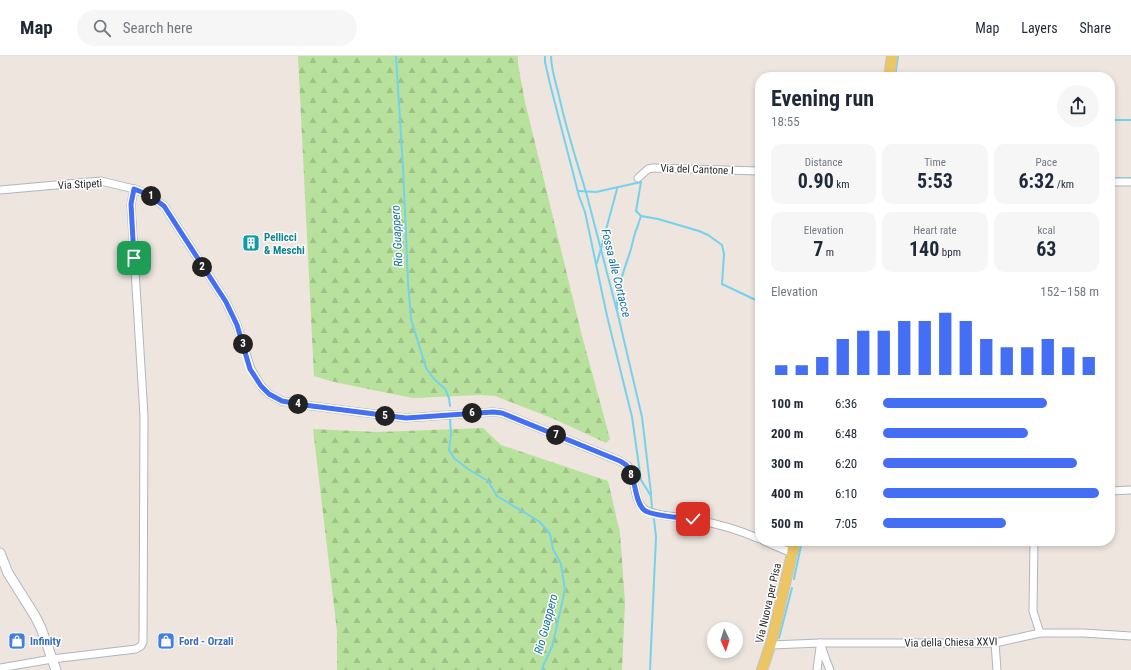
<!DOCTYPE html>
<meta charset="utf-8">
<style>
:root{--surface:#fff;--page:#f6f6f7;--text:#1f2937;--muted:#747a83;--line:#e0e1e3;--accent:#446ef4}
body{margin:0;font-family:"Roboto Condensed",sans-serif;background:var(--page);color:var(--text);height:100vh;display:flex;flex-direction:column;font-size:15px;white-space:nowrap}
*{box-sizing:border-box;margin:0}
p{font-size:13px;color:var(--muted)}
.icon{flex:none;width:22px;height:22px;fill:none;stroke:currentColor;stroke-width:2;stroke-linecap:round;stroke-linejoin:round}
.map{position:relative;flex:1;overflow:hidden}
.sheet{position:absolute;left:755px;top:16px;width:360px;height:474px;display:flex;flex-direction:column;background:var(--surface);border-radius:16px;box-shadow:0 2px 6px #0003}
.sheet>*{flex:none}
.needle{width:26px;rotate:176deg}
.tools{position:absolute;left:707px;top:566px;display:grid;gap:8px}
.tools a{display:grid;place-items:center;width:36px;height:36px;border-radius:50%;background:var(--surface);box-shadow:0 2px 6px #0003;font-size:20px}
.pin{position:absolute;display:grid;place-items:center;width:34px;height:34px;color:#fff;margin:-17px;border-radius:8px;box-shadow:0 2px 6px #0006}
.km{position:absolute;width:20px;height:20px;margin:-10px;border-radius:50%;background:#222;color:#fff;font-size:11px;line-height:20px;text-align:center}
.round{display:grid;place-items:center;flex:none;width:42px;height:42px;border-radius:21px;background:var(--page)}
.summary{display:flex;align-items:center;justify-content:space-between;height:68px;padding:0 16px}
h1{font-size:22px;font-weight:700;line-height:30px}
.stats{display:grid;grid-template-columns:repeat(3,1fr);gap:6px;height:68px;padding:4px 16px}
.stats div{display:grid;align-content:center;border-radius:10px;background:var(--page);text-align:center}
.stats b{font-size:20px;font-weight:700}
.stats small{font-size:11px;font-weight:400}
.stats p{font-size:11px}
.chart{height:112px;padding:8px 16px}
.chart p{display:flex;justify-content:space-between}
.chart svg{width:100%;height:72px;margin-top:4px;stroke:var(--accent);stroke-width:6}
ul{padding:0 16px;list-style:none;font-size:13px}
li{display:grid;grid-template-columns:64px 48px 1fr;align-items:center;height:30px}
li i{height:10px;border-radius:5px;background:var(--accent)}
header{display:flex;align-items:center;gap:24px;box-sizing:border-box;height:56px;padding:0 20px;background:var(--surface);border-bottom:1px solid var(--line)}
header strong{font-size:19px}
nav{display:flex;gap:22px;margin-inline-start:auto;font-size:14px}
.search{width:280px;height:36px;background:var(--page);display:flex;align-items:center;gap:10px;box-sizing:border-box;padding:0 14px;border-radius:22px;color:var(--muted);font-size:15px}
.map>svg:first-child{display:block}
</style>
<header>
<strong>Map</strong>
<div class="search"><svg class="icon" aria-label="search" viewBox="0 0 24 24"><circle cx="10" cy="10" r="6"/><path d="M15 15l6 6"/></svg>Search here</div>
<nav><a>Map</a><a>Layers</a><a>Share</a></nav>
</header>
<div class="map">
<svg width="1131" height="614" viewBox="0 0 1131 614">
<defs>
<pattern id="forest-firs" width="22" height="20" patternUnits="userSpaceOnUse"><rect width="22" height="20" fill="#b8e19d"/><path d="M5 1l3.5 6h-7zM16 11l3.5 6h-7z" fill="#9ec187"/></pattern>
</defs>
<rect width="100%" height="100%" fill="#ede5de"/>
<g fill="url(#forest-firs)">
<path d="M298,0h220v8l7,38 56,230 29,107 -4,4 -52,-24 -59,-23 -15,-1 -67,3 -45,-9 -38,-8 -16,-5z"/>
<path d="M483,372l18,17 107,36 12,52 5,69 -3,68h-285v-39l-24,-202 65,3z"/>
</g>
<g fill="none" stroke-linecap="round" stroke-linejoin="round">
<g stroke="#75d2eb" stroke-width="2">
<path d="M396,0l7,112 5,114 3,37 15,49 8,11 11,10 4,9 1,8"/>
<path d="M545,0v6l5,22 29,112 6,16 22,104 25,101 9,63 10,16 1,12"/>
<path d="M551,0c0,13 5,27 8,40 7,32 17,64 27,96l32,123 24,102 9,76v3"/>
<path d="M895,21l3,-21"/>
<path d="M1110,64h21"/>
<path d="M1110,122h21"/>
<path d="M579,135l17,1 45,-10 -5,29 5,5 17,3 41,12 9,4 14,10 2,9 -2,30 38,18"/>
<path d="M637,172l4,-12"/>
<path d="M597,207l20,-74"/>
<path d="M617,254c-1,-21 8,-42 14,-61 2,-7 3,-15 6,-21"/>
<path d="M450,363l1,15 -2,16 5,8 14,11 20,12 9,15 43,26 10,12 3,15 8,15 4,26 -13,57 -9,19 -1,4"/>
<path d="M794,523l8,-38"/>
<path d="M779,582l13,-50"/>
<path d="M650,614l6,-133 -2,-18"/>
</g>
<g stroke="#b1b5be" stroke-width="9">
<g id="street">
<path d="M638,122l10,-9 5,-1 107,3"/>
<path d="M1110,126h21"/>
<path d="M0,134l101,-9 33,8 15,6 15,11 62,96 11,23 14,44 10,17 8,8 13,7 22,4 102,13 87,-6 9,1 118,48c2,2 6,3 8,5 8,12 5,34 16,43 8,7 37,8 48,10 23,4 47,11 68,20"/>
<path d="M1110,435l21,-1"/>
<path d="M764,485l28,12"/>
<path d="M1034,485l-1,70 7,22"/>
<path d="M820,587l6,17 4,10"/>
<path d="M995,587l2,27"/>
<path d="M771,589l49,-2h175l45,-10h43l48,3"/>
<path d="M0,612l52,-9 84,-10 5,-3 2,-4 1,-226 -13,-211 3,-16"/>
<path d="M817,614l3,-23"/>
</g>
</g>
<g stroke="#b1b5be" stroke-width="11">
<path id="secondary" d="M0,497l8,20 27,43 6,12 15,42"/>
</g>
<g stroke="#c4c4c4" stroke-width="12">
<g id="primary">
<path d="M889,21l3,-21"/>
<path d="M762,614l10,-30 23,-99"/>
</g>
</g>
<use href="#street" stroke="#fff" stroke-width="7"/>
<use href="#secondary" stroke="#fff" stroke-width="9"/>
<use href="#primary" stroke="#ecc564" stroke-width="10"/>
</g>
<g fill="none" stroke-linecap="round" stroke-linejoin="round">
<g stroke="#fff" stroke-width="8">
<path id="route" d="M134,202l-3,-54 3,-15 15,6 15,11 62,96 11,23 13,44 11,17 8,8 13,7 22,4 102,13 87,-6 9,1 118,48c3,2 6,3 8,6 8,11 6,34 16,43 8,6 38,8 49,9"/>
</g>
<use href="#route" stroke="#446ef4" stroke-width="5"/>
</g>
<defs>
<g id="building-square" transform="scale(0.9)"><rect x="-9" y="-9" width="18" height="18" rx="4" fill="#0f9aa8" stroke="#fff"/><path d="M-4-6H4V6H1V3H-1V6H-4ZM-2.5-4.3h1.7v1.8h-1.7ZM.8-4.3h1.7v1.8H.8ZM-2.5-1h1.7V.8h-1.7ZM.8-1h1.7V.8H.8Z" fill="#fff"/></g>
<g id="shop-square" transform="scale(0.9)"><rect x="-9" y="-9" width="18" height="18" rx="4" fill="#3f7fe0" stroke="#fff"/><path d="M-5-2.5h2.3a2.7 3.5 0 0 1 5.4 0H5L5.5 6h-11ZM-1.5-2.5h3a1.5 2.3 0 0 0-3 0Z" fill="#fff"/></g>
</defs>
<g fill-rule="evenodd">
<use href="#building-square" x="251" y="187"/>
<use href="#shop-square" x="17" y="585"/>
<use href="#shop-square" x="166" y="585"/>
</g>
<g text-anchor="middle" stroke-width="3" stroke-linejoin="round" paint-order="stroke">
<g font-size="11" fill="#2b2b2b" stroke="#fff">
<text transform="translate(697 113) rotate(2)" y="4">Via del Cantone I</text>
<text transform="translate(80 128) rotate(-3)" y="4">Via Stipeti</text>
<text transform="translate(768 547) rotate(-77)" y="4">Via Nuova per Pisa</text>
<text transform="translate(951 586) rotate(-1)" y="4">Via della Chiesa XXVI</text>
</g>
<g font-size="11" font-weight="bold" fill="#0d838f" stroke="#fff" text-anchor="start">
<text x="264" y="185">Pellicci<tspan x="264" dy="13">&amp; Meschi</tspan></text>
</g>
<g font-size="11" font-weight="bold" fill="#366cbe" stroke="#fff" text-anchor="start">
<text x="30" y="589">Infinity</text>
<text x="179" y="589">Ford - Orzali</text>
</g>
<g font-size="12" font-style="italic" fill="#127198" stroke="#fff">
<text transform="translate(397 180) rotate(-93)" y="4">Rio Guappero</text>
<text transform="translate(616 217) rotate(76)" y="4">Fossa alle Cortacce</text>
<text transform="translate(546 568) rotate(-75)" y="4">Rio Guappero</text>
</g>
</g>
</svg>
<div class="tools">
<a><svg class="needle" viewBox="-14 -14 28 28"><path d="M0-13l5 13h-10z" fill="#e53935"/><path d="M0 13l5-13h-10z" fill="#747a83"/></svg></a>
</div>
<div class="pin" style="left:134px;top:202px;background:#1e9e55"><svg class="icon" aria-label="arrive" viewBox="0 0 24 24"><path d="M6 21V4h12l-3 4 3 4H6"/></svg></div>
<div class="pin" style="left:693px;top:463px;background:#d93025"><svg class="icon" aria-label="check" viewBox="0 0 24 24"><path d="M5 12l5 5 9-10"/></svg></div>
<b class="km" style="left:151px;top:140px">1</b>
<b class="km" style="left:202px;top:211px">2</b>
<b class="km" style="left:243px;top:288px">3</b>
<b class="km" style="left:298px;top:348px">4</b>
<b class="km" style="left:385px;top:360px">5</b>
<b class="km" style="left:472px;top:357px">6</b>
<b class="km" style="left:556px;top:379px">7</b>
<b class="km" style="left:631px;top:419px">8</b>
<section class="sheet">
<div class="summary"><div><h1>Evening run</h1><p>18:55</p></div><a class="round"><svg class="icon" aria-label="share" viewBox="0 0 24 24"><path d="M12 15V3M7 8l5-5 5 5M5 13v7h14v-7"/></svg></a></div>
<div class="stats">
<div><p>Distance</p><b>0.90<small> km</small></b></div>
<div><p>Time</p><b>5:53</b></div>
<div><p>Pace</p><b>6:32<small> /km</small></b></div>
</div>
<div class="stats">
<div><p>Elevation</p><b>7<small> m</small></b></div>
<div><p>Heart rate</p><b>140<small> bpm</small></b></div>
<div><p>kcal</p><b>63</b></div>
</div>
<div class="chart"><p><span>Elevation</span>152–158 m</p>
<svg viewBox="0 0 160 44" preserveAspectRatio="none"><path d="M5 44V38M15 44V38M25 44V33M35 44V22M45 44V17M55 44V17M65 44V11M75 44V11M85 44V6M95 44V11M105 44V22M115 44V27M125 44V27M135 44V22M145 44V27M155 44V33"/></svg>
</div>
<ul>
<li><b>100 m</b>6:36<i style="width:76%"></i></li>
<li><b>200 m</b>6:48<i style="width:67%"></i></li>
<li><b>300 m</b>6:20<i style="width:90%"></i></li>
<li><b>400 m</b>6:10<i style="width:100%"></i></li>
<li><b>500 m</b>7:05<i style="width:57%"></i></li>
</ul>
</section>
</div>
